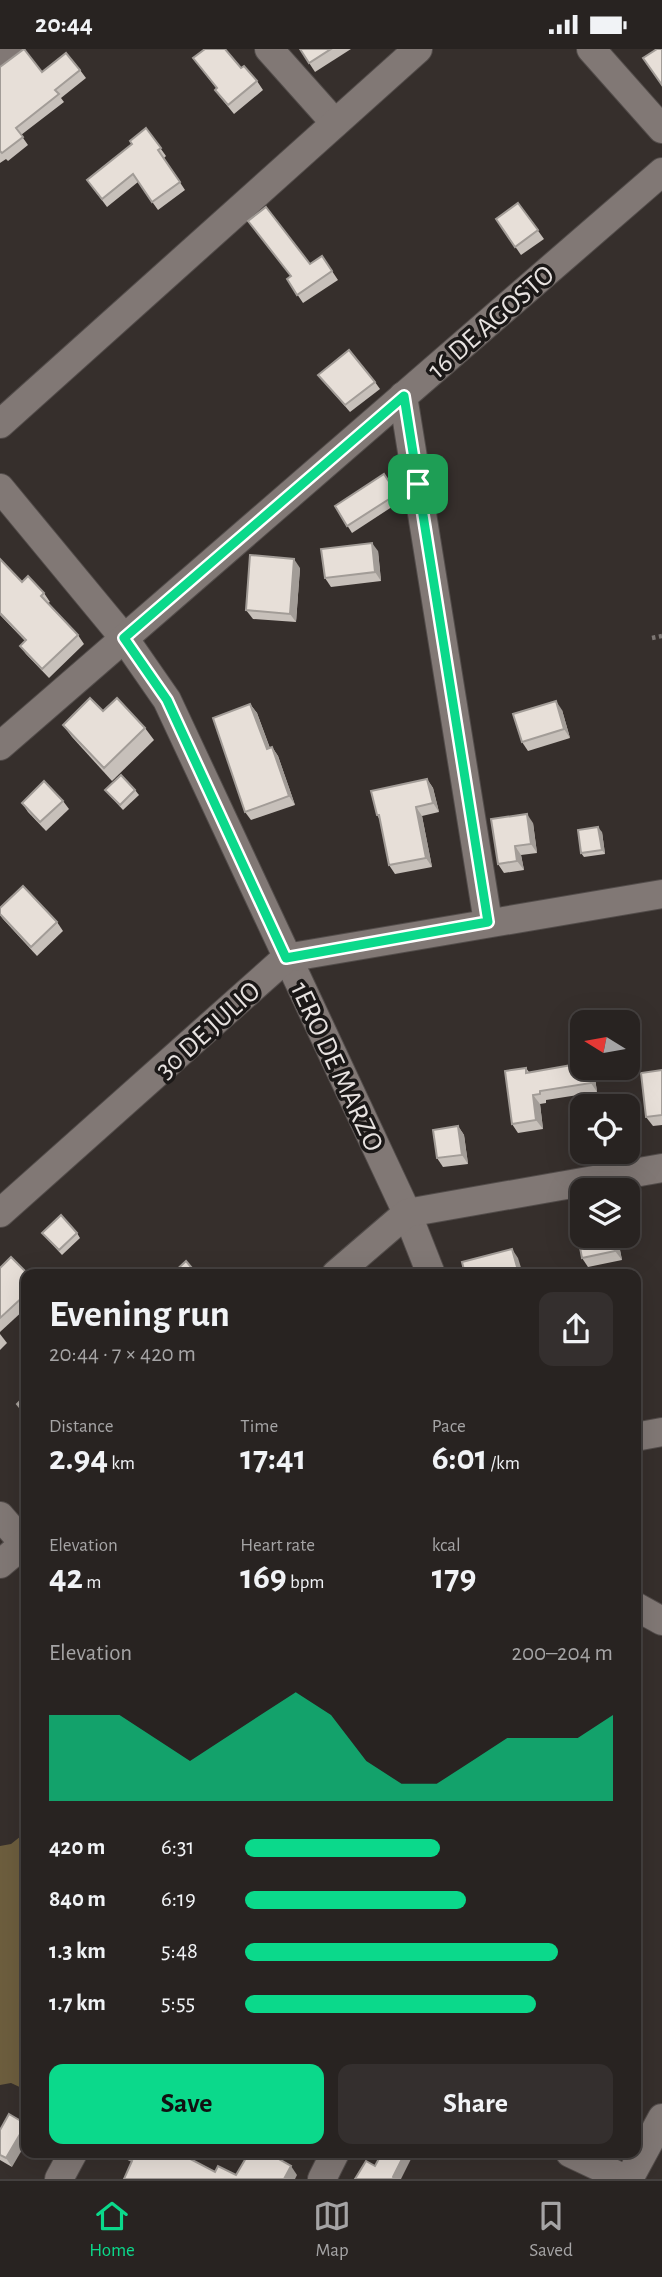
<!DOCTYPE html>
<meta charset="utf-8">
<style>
:root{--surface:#282321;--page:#342f2e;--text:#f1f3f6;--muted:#a5a4a5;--line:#44403f;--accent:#0bd98b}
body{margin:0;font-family:"Alegreya Sans",sans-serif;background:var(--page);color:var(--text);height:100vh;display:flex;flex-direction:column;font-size:26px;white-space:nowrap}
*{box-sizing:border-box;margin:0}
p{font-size:23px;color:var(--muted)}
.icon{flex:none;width:38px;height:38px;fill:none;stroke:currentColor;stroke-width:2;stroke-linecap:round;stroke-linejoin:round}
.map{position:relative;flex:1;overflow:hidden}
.panel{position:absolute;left:21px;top:1220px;width:620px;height:889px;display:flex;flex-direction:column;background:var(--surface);border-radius:14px;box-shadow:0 7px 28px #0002,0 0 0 2px var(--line)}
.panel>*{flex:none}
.needle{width:46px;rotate:281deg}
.fabs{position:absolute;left:570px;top:961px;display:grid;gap:14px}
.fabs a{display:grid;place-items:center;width:70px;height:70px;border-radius:14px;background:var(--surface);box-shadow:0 7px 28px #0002,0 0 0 2px var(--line);font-size:35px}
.pin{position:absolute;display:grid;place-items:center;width:60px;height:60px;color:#fff;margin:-30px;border-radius:14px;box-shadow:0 4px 10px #0006}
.round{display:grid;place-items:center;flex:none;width:74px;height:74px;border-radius:14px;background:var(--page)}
.head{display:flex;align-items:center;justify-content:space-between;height:119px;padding:0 28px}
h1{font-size:38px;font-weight:700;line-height:52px}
.metrics{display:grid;grid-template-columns:repeat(3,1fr);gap:10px;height:119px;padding:7px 28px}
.metrics div{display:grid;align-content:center}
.metrics b{font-size:35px;font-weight:700}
.metrics small{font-size:19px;font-weight:400}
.metrics p{font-size:19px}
.chart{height:196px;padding:14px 28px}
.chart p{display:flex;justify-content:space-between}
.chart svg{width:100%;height:126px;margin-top:7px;fill:var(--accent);opacity:.7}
.button{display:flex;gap:14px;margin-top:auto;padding:14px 28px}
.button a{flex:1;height:80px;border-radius:14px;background:var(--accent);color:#111;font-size:28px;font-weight:700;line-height:80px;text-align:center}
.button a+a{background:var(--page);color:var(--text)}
ul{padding:0 28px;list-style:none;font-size:23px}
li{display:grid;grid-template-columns:112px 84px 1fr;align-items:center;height:52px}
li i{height:18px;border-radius:9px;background:var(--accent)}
.status{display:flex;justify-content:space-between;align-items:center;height:49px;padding:0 35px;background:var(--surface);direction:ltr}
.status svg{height:19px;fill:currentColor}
.tab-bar{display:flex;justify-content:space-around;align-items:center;height:98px;border-top:2px solid var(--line);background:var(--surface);font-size:19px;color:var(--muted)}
.tab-bar a{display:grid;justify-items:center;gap:4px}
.tab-bar .selected{color:var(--accent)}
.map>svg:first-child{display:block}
</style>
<div class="status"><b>20:44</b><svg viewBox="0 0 49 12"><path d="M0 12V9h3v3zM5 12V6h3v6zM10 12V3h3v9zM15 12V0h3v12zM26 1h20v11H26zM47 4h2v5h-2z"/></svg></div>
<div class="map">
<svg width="662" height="2130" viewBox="0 0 662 2130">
<rect width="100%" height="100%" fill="#362f2c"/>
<path fill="#6d5e3e" d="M26,1783v258l-15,-7 -11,2v-239l11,-2z"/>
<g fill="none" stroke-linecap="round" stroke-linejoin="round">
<g stroke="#524c4a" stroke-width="30">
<g id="street">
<path d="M269,0l66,74"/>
<path d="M591,0l71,80"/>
<path d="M0,10l11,-10"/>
<path d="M403,347l85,526"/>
<path d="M0,375l418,-375"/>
<path d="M0,439l124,150 43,62 240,513 24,61"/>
<path d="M0,697l662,-574"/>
<path d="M0,1164l286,-255 376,-64"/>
<path d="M336,1225l71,-61 255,-45"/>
<path d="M635,1388l27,-5"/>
<path d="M0,1467l26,30"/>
<path d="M0,1515l26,-22"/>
<path d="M635,1557l27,15"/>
<path d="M570,2104l55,26"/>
<path d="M59,2130l14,-26"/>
<path d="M322,2130l13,-26"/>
<path d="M629,2130l33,-61"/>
</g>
</g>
<path stroke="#7c7673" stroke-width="4.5" stroke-dasharray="3.5 3.5" stroke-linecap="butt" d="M652,589l10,-2"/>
<use href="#street" stroke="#817875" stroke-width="28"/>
</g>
<g fill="#c7c0ba">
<path d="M300,0h51l-36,23z"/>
<path d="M193,9l48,10 16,13 6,9 -29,24 -13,-16 -6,-8 2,-1z"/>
<path d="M0,18l42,5 38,-2 6,8 -25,20 3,4 -43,33 7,10 -20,16 -2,-2 -6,4z"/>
<path d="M146,79l20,28 -2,2 21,32 -27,20 -20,-28 -31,25 -20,-27 45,-36z"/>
<path d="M518,154l26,36 -23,16 -25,-36z"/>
<path d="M248,172l62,43 12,-8 16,24 -35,23 -16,-24 4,-3z"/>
<path d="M318,326l57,7 5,7 -30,23z"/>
<path d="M384,425l17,27 -49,32 -17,-27z"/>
<path d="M378,502l3,30 -50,6 -6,-9z"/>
<path d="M0,510l22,23 22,11 6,9 -2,1 30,32 6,9 -35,34 -23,-24 -6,-8 5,-5 -25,-26z"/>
<path d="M300,519l-4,54 -43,-3 -7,-9z"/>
<path d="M250,655l7,9 13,35 2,-1 6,9 17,49 -44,15 -6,-8z"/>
<path d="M562,661l8,28 -42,13 -6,-9z"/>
<path d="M103,662l42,17 9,12 -42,41 -40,-44 -9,-12z"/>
<path d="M427,730l6,9 6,24 -17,4 10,51 -37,7 -6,-9 -9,-45 -3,-5z"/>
<path d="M105,741h30l4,5 -16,15z"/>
<path d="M63,752l6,8 -23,22 -18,-19 -6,-9z"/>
<path d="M533,774l4,30 -16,2 3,15 -20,3 -6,-9z"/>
<path d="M602,783l3,22 -21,3 -3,-4z"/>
<path d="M0,859l57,14 6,9 -26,25 -34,-37 -3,-4z"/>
<path d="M526,1019l3,4 65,-1 3,21 -51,8v3l-6,1 3,25 -25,4 -6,-9z"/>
<path d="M662,1021v55l-9,1 -7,-9z"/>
<path d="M458,1077l6,9 4,29 -25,3 -6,-9z"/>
<path d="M42,1184h35l3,5 -18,17z"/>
<path d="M617,1186l5,25 -34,7 -6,-9z"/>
<path d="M0,1219l26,6v34l-26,24z"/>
<path d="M0,1285l7,9 -7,7z"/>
<path d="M0,2081l12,37 -12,-7z"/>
</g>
<g fill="#a29c97">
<path d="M372,494l6,8 3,30 -6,-9z"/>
<path d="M294,510l6,9 -4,54 -6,-8z"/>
<path d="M556,652l6,9 8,28 -6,-9z"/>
<path d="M250,655l7,9 16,44 -6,-8z"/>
<path d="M272,698l6,9 17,49 -6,-9z"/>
<path d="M427,730l6,9 6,24 -6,-9z"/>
<path d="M416,758l6,9 10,51 -6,-9z"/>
<path d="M527,765l6,9 4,30 -6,-9z"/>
<path d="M598,778l4,5 3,22 -3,-4z"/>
<path d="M515,797l6,9 3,15 -7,-9z"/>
<path d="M589,1018h3l2,4 3,21 -6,-9z"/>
<path d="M533,1046l7,9 3,25 -7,-9z"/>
<path d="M458,1077l6,9 4,29 -6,-9z"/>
<path d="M612,1186h5l5,25 -7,-9z"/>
<path d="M512,1200l6,9 5,16h-4z"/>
<path d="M26,2075v19l-14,24 -6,-9z"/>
<path d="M268,2104h13l-8,9z"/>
<path d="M405,2104h9l-13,26h-7l-1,-2z"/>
<path d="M291,2117l6,9 -2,4h-11z"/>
</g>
<g fill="#e7dfd8" stroke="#a29c97" stroke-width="2">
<path d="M24,0l18,23 24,-19 14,17 -25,20 4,4 -43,34 7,9 -21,16 -2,-2v-84z"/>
<path d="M205,0h20l16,19 3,-2 13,15 -29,24 -13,-15 2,-2 -24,-30z"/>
<path d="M300,0h31l-22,14z"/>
<path d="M657,0h5v36l-19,-27z"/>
<path d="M146,79l15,20 -3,2 22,32 -28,20 -19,-28 -31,25 -15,-19 45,-36 -2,-3z"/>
<path d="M518,154l20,27 -23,17 -19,-28z"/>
<path d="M266,158l44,57 12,-8 10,15 -35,24 -10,-16 4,-3 -43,-55z"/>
<path d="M349,301l26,32 -30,23 -27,-30z"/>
<path d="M384,425l13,20 -50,32 -12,-20z"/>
<path d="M372,494l3,29 -50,6 -4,-29z"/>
<path d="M250,506l44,4 -4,55 -44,-4z"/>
<path d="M0,510l22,23 6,-6 16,17 -3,3 37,39 -36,34 -22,-23 6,-6 -26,-27z"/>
<path d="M90,649l13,13 14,-13 28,30 -41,40 -41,-43z"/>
<path d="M556,652l8,28 -42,13 -9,-28z"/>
<path d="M250,655l17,45 5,-2 17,49 -44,16 -32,-94z"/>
<path d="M121,726l14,15 -15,15 -15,-15z"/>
<path d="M427,730l6,24 -17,4 10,51 -37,7 -10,-50h-2l-6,-24z"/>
<path d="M44,732l19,20 -23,21 -18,-19z"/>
<path d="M527,765l4,30 -16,2 2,15 -19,3 -7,-45z"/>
<path d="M598,778l4,23 -21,3 -3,-23z"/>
<path d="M23,837l34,36 -26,25 -31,-33v-6z"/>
<path d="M583,1014v4h6l2,16 -51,8v3l-7,1 3,25 -24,4 -7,-53 21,-3v5z"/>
<path d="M662,1021v45l-16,2 -5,-44z"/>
<path d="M458,1077l4,29 -25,3 -4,-28z"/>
<path d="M61,1166l16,18 -18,17 -17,-17z"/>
<path d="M583,1176v10h29l3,16 -33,7 -6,-32z"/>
<path d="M512,1200l7,25h-54l-3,-12z"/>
<path d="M11,1208l17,17h-2v20l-26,24v-50z"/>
<path d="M186,1212l11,13h-25z"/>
<path d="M26,1346v20l-9,-11z"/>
<path d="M9,2065l17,10 -20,34 -6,-3v-25z"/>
<path d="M129,2104h50l36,19 3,-6 18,9 13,-22h19l23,13 -7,13h-160l8,-18 -6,-3z"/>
<path d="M382,2104h23l-12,24 3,2h-41l11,-18 9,5z"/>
</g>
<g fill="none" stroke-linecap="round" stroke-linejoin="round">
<g stroke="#fff" stroke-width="14">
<path id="route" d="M404,347l84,526 -202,36 -119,-258 -43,-62z"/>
</g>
<use href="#route" stroke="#0bd98b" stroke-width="9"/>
</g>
<g text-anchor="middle" stroke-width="7" stroke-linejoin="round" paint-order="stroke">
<g font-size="28" fill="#e7e2e0" stroke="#1b1817">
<text transform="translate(490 272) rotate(-41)" y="10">16 DE AGOSTO</text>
<text transform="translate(207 980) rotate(-42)" y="10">30 DE JULIO</text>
<text transform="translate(338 1017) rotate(65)" y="10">1ERO DE MARZO</text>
</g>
</g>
</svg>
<div class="fabs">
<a><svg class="needle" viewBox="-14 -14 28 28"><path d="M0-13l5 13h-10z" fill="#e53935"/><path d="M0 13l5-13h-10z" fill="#a5a4a5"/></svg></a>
<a><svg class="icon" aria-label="locate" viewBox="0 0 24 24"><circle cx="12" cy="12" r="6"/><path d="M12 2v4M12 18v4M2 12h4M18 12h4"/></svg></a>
<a><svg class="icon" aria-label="layers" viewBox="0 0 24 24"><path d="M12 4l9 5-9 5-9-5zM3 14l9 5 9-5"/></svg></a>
</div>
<div class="pin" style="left:418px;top:435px;background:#1e9e55"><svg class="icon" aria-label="arrive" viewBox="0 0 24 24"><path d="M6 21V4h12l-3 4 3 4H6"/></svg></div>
<section class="panel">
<div class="head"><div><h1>Evening run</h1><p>20:44 · 7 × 420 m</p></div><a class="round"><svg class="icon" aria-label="share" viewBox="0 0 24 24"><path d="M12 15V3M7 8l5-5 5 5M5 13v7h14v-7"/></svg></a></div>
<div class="metrics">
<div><p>Distance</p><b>2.94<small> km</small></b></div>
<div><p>Time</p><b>17:41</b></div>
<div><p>Pace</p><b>6:01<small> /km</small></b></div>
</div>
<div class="metrics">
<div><p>Elevation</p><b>42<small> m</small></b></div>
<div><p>Heart rate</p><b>169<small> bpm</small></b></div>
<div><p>kcal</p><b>179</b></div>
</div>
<div class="chart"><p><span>Elevation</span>200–204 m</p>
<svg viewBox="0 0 160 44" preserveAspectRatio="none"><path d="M0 44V14L10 14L20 14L30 22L40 30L50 22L60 14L70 6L80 14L90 30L100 38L110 38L120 30L130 22L140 22L150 22L160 14V44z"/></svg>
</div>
<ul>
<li><b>420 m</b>6:31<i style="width:53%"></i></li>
<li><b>840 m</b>6:19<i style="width:60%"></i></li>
<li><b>1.3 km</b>5:48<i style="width:85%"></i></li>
<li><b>1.7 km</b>5:55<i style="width:79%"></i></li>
</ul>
<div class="button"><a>Save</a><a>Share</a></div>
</section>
</div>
<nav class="tab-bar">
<a class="selected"><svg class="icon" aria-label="home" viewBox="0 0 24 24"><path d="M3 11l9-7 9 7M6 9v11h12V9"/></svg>Home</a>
<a><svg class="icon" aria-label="map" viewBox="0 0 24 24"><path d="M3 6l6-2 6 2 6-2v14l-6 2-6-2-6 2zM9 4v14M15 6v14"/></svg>Map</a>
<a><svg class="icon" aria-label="saved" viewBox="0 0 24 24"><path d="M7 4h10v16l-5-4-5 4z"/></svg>Saved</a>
</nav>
